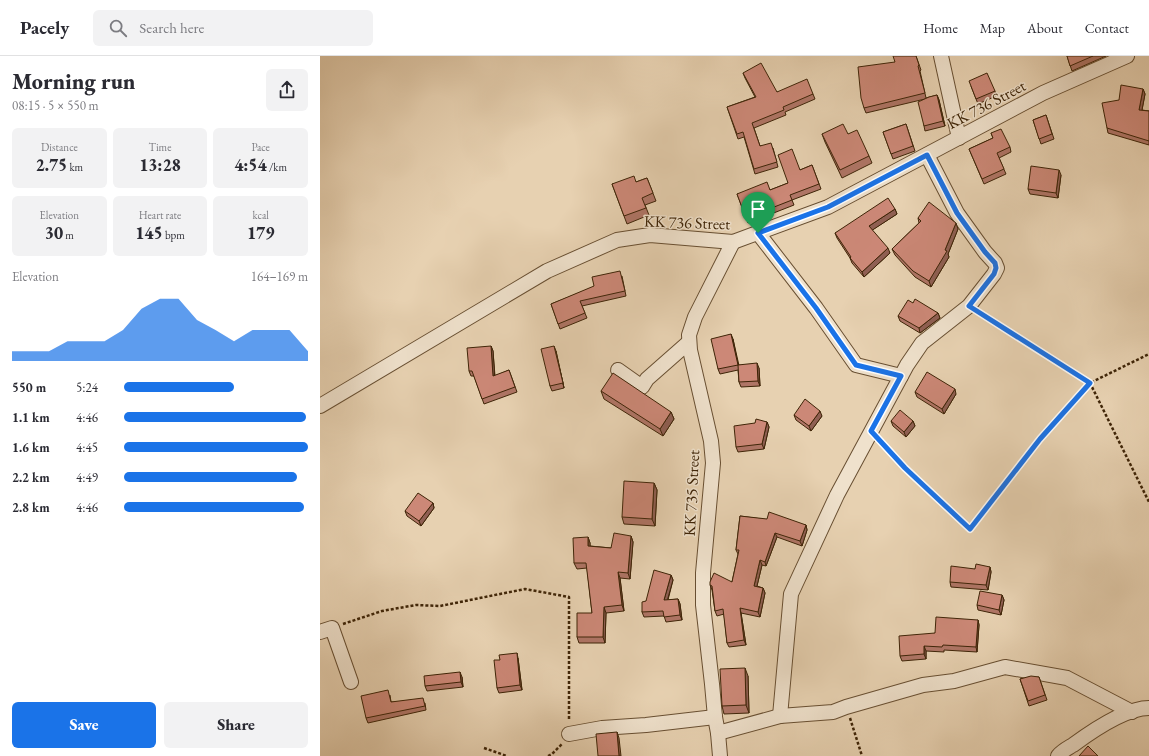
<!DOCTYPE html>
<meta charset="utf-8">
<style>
:root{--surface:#fff;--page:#f2f2f3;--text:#2b2b33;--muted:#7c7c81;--line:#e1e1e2;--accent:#1a73e8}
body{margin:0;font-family:"EB Garamond",serif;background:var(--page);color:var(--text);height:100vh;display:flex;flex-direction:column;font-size:15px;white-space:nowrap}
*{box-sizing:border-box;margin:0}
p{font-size:13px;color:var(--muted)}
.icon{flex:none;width:22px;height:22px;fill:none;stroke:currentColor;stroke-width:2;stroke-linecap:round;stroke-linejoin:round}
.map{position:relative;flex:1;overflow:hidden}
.drawer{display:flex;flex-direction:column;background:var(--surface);width:320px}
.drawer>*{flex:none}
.pin{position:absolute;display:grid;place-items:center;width:34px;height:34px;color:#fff;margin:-41px -17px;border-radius:50% 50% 50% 0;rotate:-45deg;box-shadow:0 0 4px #0007}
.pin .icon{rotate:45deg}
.round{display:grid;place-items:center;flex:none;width:42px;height:42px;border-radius:6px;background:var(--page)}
.head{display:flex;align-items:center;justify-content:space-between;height:68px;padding:0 12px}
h1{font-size:22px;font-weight:800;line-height:30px}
.metrics{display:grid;grid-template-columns:repeat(3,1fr);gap:6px;height:68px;padding:4px 12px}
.metrics div{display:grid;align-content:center;border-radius:6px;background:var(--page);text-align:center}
.metrics b{font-size:17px;font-weight:800}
.metrics small{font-size:11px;font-weight:400}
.metrics p{font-size:11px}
.chart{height:112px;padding:8px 12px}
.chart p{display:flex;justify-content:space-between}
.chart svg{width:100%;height:72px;margin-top:4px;fill:var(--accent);opacity:.7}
.primary-button{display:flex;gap:8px;margin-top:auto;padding:8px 12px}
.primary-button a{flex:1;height:46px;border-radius:6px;background:var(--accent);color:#fff;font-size:16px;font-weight:800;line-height:46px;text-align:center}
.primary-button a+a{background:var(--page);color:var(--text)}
ul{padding:0 12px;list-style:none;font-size:13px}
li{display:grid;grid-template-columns:64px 48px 1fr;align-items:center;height:30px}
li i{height:10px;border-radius:5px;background:var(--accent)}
header{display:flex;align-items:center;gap:24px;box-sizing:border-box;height:56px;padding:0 20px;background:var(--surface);border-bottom:1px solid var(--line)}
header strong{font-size:19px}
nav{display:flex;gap:22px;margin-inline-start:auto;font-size:14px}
.search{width:280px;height:36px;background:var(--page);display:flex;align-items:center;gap:10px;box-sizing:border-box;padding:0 14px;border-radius:6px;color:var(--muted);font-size:15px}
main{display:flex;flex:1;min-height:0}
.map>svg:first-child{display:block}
</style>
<header>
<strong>Pacely</strong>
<div class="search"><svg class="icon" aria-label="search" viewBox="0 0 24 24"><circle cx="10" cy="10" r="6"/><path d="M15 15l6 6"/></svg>Search here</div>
<nav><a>Home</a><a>Map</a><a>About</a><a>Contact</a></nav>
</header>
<main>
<section class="drawer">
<div class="head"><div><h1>Morning run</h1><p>08:15 · 5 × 550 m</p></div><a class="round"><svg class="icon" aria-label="share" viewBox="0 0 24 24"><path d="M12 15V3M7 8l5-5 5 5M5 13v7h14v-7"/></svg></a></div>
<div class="metrics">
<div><p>Distance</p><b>2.75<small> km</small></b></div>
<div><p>Time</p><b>13:28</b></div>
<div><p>Pace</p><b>4:54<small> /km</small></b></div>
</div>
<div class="metrics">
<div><p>Elevation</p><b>30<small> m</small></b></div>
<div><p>Heart rate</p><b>145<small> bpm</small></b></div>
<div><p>kcal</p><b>179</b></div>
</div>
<div class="chart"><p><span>Elevation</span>164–169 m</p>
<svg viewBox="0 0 160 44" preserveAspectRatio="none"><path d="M0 44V38L10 38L20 38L30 32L40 32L50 32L60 25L70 12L80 6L90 6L100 19L110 25L120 32L130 25L140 25L150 25L160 38V44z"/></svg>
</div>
<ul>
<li><b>550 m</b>5:24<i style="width:60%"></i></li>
<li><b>1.1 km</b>4:46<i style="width:99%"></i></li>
<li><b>1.6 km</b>4:45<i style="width:100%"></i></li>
<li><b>2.2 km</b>4:49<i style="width:94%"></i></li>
<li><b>2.8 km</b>4:46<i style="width:98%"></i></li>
</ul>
<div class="primary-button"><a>Save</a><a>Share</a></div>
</section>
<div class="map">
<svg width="829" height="700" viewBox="0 0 829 700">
<rect width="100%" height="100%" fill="#e7d1b1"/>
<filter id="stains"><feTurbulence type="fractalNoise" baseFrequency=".005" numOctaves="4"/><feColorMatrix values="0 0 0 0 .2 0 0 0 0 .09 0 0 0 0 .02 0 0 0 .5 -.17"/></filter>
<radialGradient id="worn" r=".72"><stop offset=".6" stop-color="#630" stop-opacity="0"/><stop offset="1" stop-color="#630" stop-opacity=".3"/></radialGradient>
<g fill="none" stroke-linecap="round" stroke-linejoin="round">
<g stroke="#684f32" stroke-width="16">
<g id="minor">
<path d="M621,0l18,82"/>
<path d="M438,177l58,75 40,57 45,11"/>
<path d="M298,314l24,17 5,-8 42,-37"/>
<path d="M0,350l227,-135 70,-31 33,-5 83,7 95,-35 215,-114 84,-37"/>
<path d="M0,576l12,-4 19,54"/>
<path d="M460,660l11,-122 46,-99 70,-130 15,-22 47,-37 25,-32 3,-6 -2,-5 -10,-11 -28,-39 -30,-58"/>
<path d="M398,677l62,-17 53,-4 13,-5 77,-22 31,-4 51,-14 62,11 65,34"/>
<path d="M249,678l33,-6 44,-3 69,-8"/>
<path d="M400,700l-2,-23 -3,-16 -3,-33 -9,-79v-32l10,-110 -2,-22 -21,-91 -1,-15 6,-18 38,-75"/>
<path d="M738,700c4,-5 10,-8 15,-11 19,-14 53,-37 76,-37"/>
</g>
</g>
<g stroke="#3e2407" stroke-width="2.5" stroke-dasharray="3 2" stroke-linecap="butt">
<path d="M660,257l110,70 59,119"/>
<path d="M561,386l24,26 65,61 70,-90 50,-56 59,-29"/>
<path d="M23,568l39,-13 34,-6 24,1 85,-17 44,8v124"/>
<path d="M530,662l12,38"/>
<path d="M164,692l23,8"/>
<path d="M228,700l4,-2 10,-10"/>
</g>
<use href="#minor" stroke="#efe1cc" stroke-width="14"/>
</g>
<g fill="#af7566" stroke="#3e2407">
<path d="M596,0l5,14 -1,1 6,27 11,-3 2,5 6,26 -20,5 -1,-5 1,-27 -59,14 -2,-5 31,-46z"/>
<path d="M747,0h39l-34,15z"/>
<path d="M423,17l34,19 36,2 2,5 -30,13 1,3 -32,13 6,18 13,2 5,19 -23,7 -11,-37 -6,2 -11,-32 28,-10 -10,-19z"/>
<path d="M651,30l24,5 1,5 -18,8z"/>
<path d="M823,33l2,5 -3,16 7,1v34l-41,-12 -1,-5 12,-28z"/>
<path d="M726,59l8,24 -13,5 -8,-24z"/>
<path d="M586,68l9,27 -22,8 -10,-27z"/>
<path d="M671,77l19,14 1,5 -12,6 7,16 -22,10 -15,-35 24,-11z"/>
<path d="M502,78h26l21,22 3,7 -30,15 -17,-36z"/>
<path d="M492,109l9,24 -29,11 2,5 -46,18 -11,-29 33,-4 18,-7 12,-13z"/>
<path d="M741,119l-3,23 -28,-4 -2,-5z"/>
<path d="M327,122l9,23 -11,4 4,10 -22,9 -15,-40 24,-2z"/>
<path d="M575,153l2,5 -25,16 18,23 -26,24 -12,-14 -2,-5 -13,-20 -2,-5z"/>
<path d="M598,162l40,11 -10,25 1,3 -18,30 -16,-10 -20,-22 -3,-6 27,-26z"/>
<path d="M302,220l4,20 -44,10 5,12 -27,11 -9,-25z"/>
<path d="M593,247l25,10 2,5 -20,15 -20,-12 -2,-5z"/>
<path d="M413,283l5,26 21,3 1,18 -19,1 -2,-5 -1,-12 -18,4 -2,-5z"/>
<path d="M171,290l2,5 2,25 14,-6 8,22 -33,12 -10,-28h-3l-2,-5z"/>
<path d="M236,295l8,37 -12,3 -2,-5z"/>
<path d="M281,335l70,21 3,7 -11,17 -59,-37z"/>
<path d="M595,336l41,2 -12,20 -27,-17z"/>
<path d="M474,359l28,1 -11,15 -15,-11z"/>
<path d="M571,365h22l2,5 -9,11 -13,-11z"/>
<path d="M447,366l2,5 -5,22 -26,3 -2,-5 19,-24z"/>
<path d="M334,427l3,7 -2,36 -31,-2 -2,-7z"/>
<path d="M113,447l1,5 -13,18 -14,-10 -2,-5z"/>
<path d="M420,460l66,9 1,5 -5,16 -25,-9 -11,29 -4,-1 -5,21 6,2 2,5 -5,24 -19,-4 5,32 -17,2 -2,-4 -3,-29 -7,2 -2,-5 -3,-21 -2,-5 22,-3 6,-28 -2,-4z"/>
<path d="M311,480l2,6 -3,37 -10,-1 4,33 -18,2 -1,30h-26l-2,-6 15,-24 -5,-45 -10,1 -3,-6 14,-26 2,6v3l21,2z"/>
<path d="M670,511l1,5 -3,18 -37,-3 -1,-5 25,-13z"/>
<path d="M351,519l2,5 -5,20 10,-1 2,5 2,16 -16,2 -2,-6 -20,1 -2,-5 4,-11z"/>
<path d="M682,539l2,5 -3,15 -23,-5 -1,-5z"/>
<path d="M658,564l1,5 -2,27 -33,-2v2l-18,-1v8l-24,2 -2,-5 35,-23z"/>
<path d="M198,602l4,32 -23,3 -2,-5z"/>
<path d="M428,620l1,37 -25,1 -2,-8z"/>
<path d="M142,621l1,10 -36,4 -2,-5z"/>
<path d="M719,621l8,23 -18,6 -9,-27z"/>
<path d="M70,639l1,7 34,1 1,7 -58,13 -2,-5z"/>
</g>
<g fill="#8f5f53" stroke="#3e2407">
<path d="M823,33l2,5 -4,21 -2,-5z"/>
<path d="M617,39l2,5 6,26 -2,-5z"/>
<path d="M739,114l2,5 -3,23 -2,-5z"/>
<path d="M575,153l2,5 -26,17 -2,-5z"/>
<path d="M636,167l2,6 -10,25 1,3 -18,30 -2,-6 16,-31z"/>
<path d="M568,192l2,5 -26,24 -2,-5z"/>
<path d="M618,257l2,5 -20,15 -1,-5z"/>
<path d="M411,278l2,5 7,31 -2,-5z"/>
<path d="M171,290l2,5 2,30 -2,-5z"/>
<path d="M234,290l2,5 8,37 -1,-5z"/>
<path d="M437,307l2,5 1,18 -2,-5z"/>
<path d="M635,333l1,5 -12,20 -2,-5z"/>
<path d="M500,355l2,5 -11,15 -2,-5z"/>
<path d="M351,356l3,7 -11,17 -3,-7z"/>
<path d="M593,365l2,5 -9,11 -2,-5z"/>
<path d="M447,366l2,5 -5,22 -2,-5z"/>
<path d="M334,427l3,7 -2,36 -3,-7z"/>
<path d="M113,447l1,5 -13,18 -2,-5z"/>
<path d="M486,469l1,5 -5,16 -2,-5z"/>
<path d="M455,477l2,4 -11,29 -1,-4z"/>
<path d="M311,480l2,6 -3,37 -2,-6z"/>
<path d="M268,481l2,6v9l-2,-6z"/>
<path d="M440,504l2,5 -6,25 -2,-4z"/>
<path d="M670,511l1,5 -3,18 -2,-5z"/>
<path d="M298,516l2,6 4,33 -2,-6z"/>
<path d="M351,519l2,5 -7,25 -2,-5z"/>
<path d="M443,532l2,5 -5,24 -2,-5z"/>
<path d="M682,539l2,5 -3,15 -2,-5z"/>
<path d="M358,543l2,5 2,16 -2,-5z"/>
<path d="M284,551l2,6 -1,30 -2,-6z"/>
<path d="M420,552l1,5 5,32 -2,-5z"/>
<path d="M658,564l1,5 -2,27 -1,-5z"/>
<path d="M604,590l2,5v8l-2,-5z"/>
<path d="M197,597l1,5 4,32 -2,-5z"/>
<path d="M425,612l3,8 1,37 -3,-8z"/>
<path d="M140,616l2,5 1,10 -2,-5z"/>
<path d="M297,676l2,6 2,18h-2z"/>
</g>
<g fill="#c87" stroke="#3e2407">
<path d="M573,0h23l3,9 -1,1 7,27 -61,15 -3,-10 -3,-31 37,-5z"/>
<path d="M747,0h26l-23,10z"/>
<path d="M441,7l16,29 30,-13 6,15 -30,13 1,3 -32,13 8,23 11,-3 6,19 -23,7 -11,-37 -6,2 -10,-27 29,-10 -13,-24z"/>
<path d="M667,17l8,18 -19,8 -7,-18z"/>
<path d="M801,29l22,4 -4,21 10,1v30l-42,-13 -5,-25 17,-3z"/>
<path d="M617,39l6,26 -19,5 -6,-24 11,-5z"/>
<path d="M726,59l6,19 -13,5 -6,-19z"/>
<path d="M523,68l5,10 9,-4 12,26 -29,14 -18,-36z"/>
<path d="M586,68l7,22 -22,8 -8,-22z"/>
<path d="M681,73l9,18 -13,6 7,16 -22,10 -13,-30 24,-11 -2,-5z"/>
<path d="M472,93l8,21 12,-5 7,19 -29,11 2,5 -46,18 -9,-24 30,-12 3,8 18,-7 -10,-28z"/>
<path d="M711,110l28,4 -3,23 -28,-4z"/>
<path d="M314,120l2,6 11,-4 6,15 -11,5 4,10 -22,8 -12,-32z"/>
<path d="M568,142l7,11 -26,17 19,22 -26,24 -12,-14 1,-1 -16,-24z"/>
<path d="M609,146l27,21 -11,27 2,1 -18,30 -16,-10 -21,-22 29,-28 -3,-3z"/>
<path d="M300,215l5,20 -45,10 5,12 -27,11 -7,-20 43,-18 -2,-9z"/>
<path d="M595,243l23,14 -19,15 -21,-12 10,-16 5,3z"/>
<path d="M411,278l7,31 -20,4 -7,-30z"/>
<path d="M171,290l2,30 16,-6 6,17 -33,12 -10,-28h-3l-2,-23z"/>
<path d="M234,290l9,37 -13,3 -9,-37z"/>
<path d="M437,307l1,18 -19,1 -1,-17z"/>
<path d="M607,316l28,17 -13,20 -27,-17z"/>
<path d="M293,317l58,39 -11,17 -59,-38z"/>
<path d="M485,343l15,12 -11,15 -15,-11z"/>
<path d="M580,354l13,11 -9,11 -13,-11z"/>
<path d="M436,363l11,3 -5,22 -26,3 -2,-21 21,-3z"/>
<path d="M304,425l30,2 -2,36 -30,-2z"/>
<path d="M98,437l15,10 -14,18 -14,-10z"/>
<path d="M449,456l37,13 -6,16 -25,-8 -10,29 -5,-2 -6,26 9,2 -5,24 -18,-4 4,32 -17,3 -4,-34 -8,2 -3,-25 -2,-1v-3l4,-9 18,9 7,-32h-3l4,-34 27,3z"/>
<path d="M294,477l17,3 -3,37 -10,-1 4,33 -18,2 -1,30h-26v-24h15l-6,-50h-12l-1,-25 15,-1v9l23,2z"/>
<path d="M656,508l14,3 -4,18 -36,-3 1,-16 24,3z"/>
<path d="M334,514l17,5 -7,25 14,-1 2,16 -16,2 -1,-6 -21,1v-10l4,-1z"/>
<path d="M660,535l22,4 -3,15 -22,-5z"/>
<path d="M616,561l42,3 -2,27 -33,-2 -1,2 -18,-1v8l-24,2 -1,-20 36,-3z"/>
<path d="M197,597l3,32 -23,3 -3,-28h6l-1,-5z"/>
<path d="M425,612l1,37 -24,1 -2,-37z"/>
<path d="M140,616l1,10 -36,4 -1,-10z"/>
<path d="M711,620l8,1 6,18 -17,6 -8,-22z"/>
<path d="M68,634l3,12 32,-4 2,8 -59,12 -5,-22z"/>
<path d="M297,676l2,24h-21l-2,-22z"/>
<path d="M768,690l10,10h-19z"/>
</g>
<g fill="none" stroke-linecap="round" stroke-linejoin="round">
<g stroke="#fff" stroke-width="8">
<path id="route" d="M607,99l30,58 28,39 10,11 1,5 -2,6 -25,32 121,77 -50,56 -70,90 -65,-61 -34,-37 30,-55 -45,-11 -40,-57 -58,-75 70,-26z"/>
</g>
<use href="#route" stroke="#1a73e8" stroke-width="5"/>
</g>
<g text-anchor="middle" stroke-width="3" stroke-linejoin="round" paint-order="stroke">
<g font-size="16" fill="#3e2407" stroke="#efe1cc">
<text transform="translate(666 48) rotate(-28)" y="6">KK 736 Street</text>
<text transform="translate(367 166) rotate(2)" y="6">KK 736 Street</text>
<text transform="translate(371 437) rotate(-87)" y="6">KK 735 Street</text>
</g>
</g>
<rect width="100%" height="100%" filter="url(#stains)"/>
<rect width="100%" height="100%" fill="url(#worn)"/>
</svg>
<div class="pin" style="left:438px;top:177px;background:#1e9e55"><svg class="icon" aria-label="arrive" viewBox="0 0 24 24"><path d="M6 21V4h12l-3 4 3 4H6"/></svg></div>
</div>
</main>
